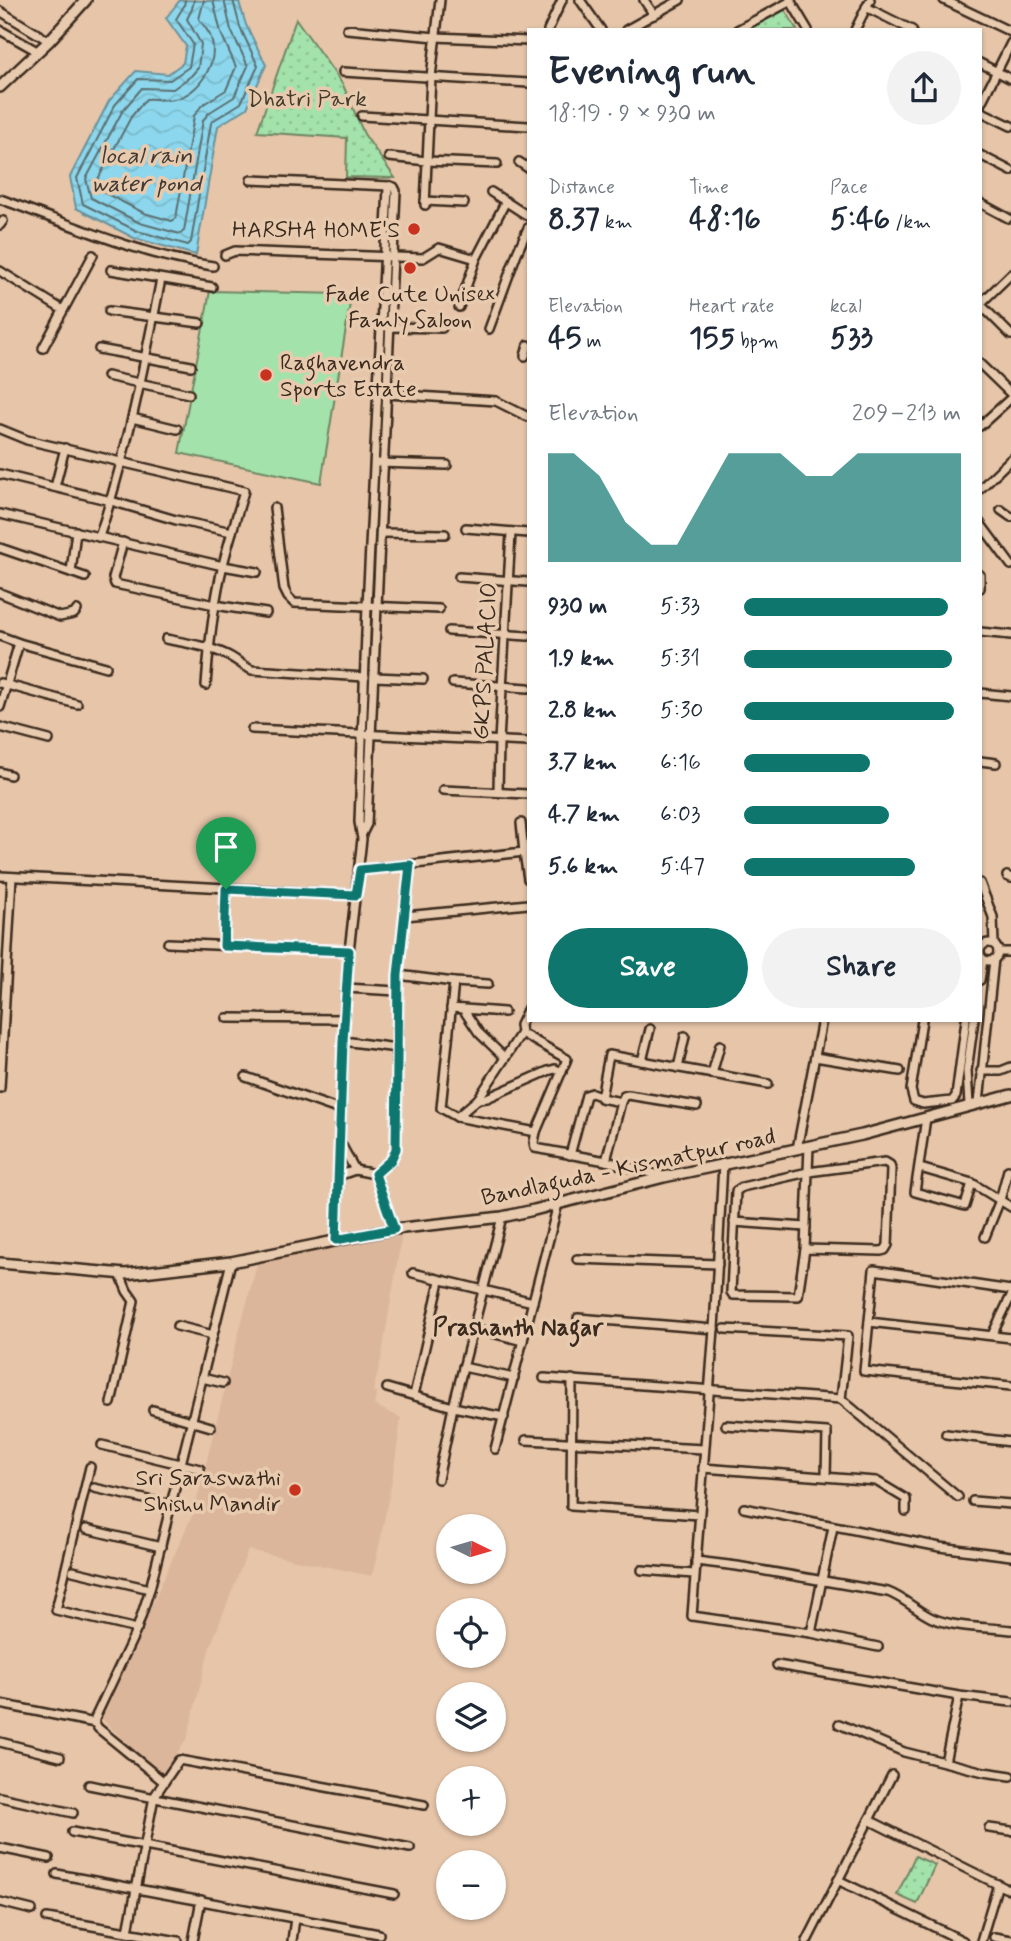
<!DOCTYPE html>
<meta charset="utf-8">
<style>
:root{--surface:#fff;--page:#f2f2f3;--text:#1f2937;--muted:#747a83;--accent:#0f766e}
body{margin:0;font-family:Mynerve,sans-serif;background:var(--page);color:var(--text);height:100vh;display:flex;flex-direction:column;font-size:26px;white-space:nowrap}
*{box-sizing:border-box;margin:0}
p{font-size:23px;color:var(--muted)}
.icon{flex:none;width:38px;height:38px;fill:none;stroke:currentColor;stroke-width:2;stroke-linecap:round;stroke-linejoin:round}
.map{position:relative;flex:1;overflow:hidden}
.drawer{position:absolute;left:527px;top:28px;width:455px;height:994px;display:flex;flex-direction:column;background:var(--surface);border-radius:0px;box-shadow:0 2px 5px #0004}
.drawer>*{flex:none}
.needle{width:46px;rotate:95deg}
.buttons{position:absolute;left:436px;top:1514px;display:grid;gap:14px}
.buttons a{display:grid;place-items:center;width:70px;height:70px;border-radius:50%;background:var(--surface);box-shadow:0 2px 5px #0004;font-size:35px}
.pin{position:absolute;display:grid;place-items:center;width:60px;height:60px;color:#fff;margin:-72px -30px;border-radius:50% 50% 50% 0;rotate:-45deg;box-shadow:0 0 7px #0007}
.pin .icon{rotate:45deg}
.round{display:grid;place-items:center;flex:none;width:74px;height:74px;border-radius:37px;background:var(--page)}
.summary{display:flex;align-items:center;justify-content:space-between;height:119px;padding:0 21px}
h1{font-size:38px;font-weight:700;line-height:52px}
.metrics{display:grid;grid-template-columns:repeat(3,1fr);gap:10px;height:119px;padding:7px 21px}
.metrics div{display:grid;align-content:center}
.metrics b{font-size:30px;font-weight:700}
.metrics small{font-size:19px;font-weight:400}
.metrics p{font-size:19px}
.chart{height:196px;padding:14px 21px}
.chart p{display:flex;justify-content:space-between}
.chart svg{width:100%;height:126px;margin-top:7px;fill:var(--accent);opacity:.7}
.button{display:flex;gap:14px;margin-top:auto;padding:14px 21px}
.button a{flex:1;height:80px;border-radius:42px;background:var(--accent);color:#fff;font-size:28px;font-weight:700;line-height:80px;text-align:center}
.button a+a{background:var(--page);color:var(--text)}
ul{padding:0 21px;list-style:none;font-size:23px}
li{display:grid;grid-template-columns:112px 84px 1fr;align-items:center;height:52px}
li i{height:18px;border-radius:9px;background:var(--accent)}
.map>svg:first-child{display:block}
</style>
<div class="map">
<svg width="1011" height="1941" viewBox="0 0 1011 1941">
<defs>
<pattern id="park-dots" width="8" height="8" patternUnits="userSpaceOnUse" patternTransform="scale(1.75)"><rect width="8" height="8" fill="#a3e2aa"/><path d="M2 2h.1M6 6h.1" fill="none" stroke="#8dc292" stroke-width="1.8" stroke-linecap="round"/></pattern>
<pattern id="water-waves" width="16" height="10" patternUnits="userSpaceOnUse" patternTransform="scale(1.75)"><rect width="16" height="10" fill="#8cd7ed"/><path d="M0 5q4-4 8 0t8 0" fill="none" stroke="#7ab9cb"/></pattern>
</defs>
<rect width="100%" height="100%" fill="#e6c5a9"/>
<filter id="ink" filterUnits="userSpaceOnUse"><feTurbulence type="fractalNoise" baseFrequency=".0143" numOctaves="2"/><feDisplacementMap in="SourceGraphic" scale="14" xChannelSelector="R" yChannelSelector="G"/><feConvolveMatrix kernelMatrix="1 2 1 2 8 2 1 2 1" color-interpolation-filters="sRGB"/></filter>
<g filter="url(#ink)">
<path fill="#dbb69b" d="M402,1234l-21,126 -8,31 4,2 -3,12 27,13 -7,51 -14,73 -8,34 -124,-26 -39,100 -22,89 -26,38 -60,-59 93,-207 46,-183 18,-67z"/>
<g fill="url(#park-dots)" stroke="#6f8664" stroke-width="2">
<path d="M784,8l13,22h-51z"/>
<path d="M296,19l47,66 21,49 31,44 -49,-1 1,-39 -90,-6z"/>
<path d="M915,1856l20,9 -18,39 -20,-9z"/>
</g>
<path fill="#a3e2aa" stroke="#6f8664" stroke-width="2" d="M210,291l132,3 9,3 -30,186 -142,-30z"/>
<path fill="url(#water-waves)" stroke="#6c929a" stroke-width="2" d="M180,0l59,2 7,23 20,40 -19,43 -29,18 -22,129 -62,-17 -58,-30 -6,-31 39,-76 27,-30 32,3 15,-11 3,-17 -20,-28z"/>
<g fill="none" stroke-linecap="round" stroke-linejoin="round">
<g stroke="#5b6f71" stroke-width="2">
<path d="M185,0l-1,6 -8,13 17,25 -4,23 -19,13 -32,-1 -23,26 -38,73 6,26 54,27 51,14 3,-3 20,-119 3,-3 27,-17 17,-37 -18,-39 -7,-27"/>
<path d="M194,0l-2,9 -5,10 14,25 -3,24 -7,8 -18,13 -31,-1 -19,22 -37,69 5,19 49,25 40,11 4,-3 19,-111 7,-8 24,-15 14,-31 -17,-36 -7,-30"/>
<path d="M204,0l-5,19c4,6 10,12 12,19 8,25 -12,56 -37,61 -9,2 -19,-1 -28,0l-15,18 -34,64 4,10 43,22 28,8 4,-3 18,-102 8,-11 24,-15 10,-23 -15,-34 -8,-33"/>
</g>
<g stroke="#3b2a1e" stroke-width="12">
<g id="minor">
<path d="M580,0l21,30"/>
<path d="M644,0l10,15"/>
<path d="M790,0l18,30"/>
<path d="M944,0l67,32"/>
<path d="M866,7l46,23"/>
<path d="M0,11l49,30"/>
<path d="M347,29l89,8 92,4"/>
<path d="M0,30l37,21"/>
<path d="M548,30l14,-30"/>
<path d="M626,30l54,-30"/>
<path d="M737,30l54,-29"/>
<path d="M855,30l15,-30"/>
<path d="M980,63l31,16"/>
<path d="M343,72l185,11"/>
<path d="M980,105l31,-62"/>
<path d="M980,111l31,15"/>
<path d="M362,116l166,10"/>
<path d="M980,155l31,16"/>
<path d="M389,157l38,4 70,3"/>
<path d="M519,162l9,6"/>
<path d="M251,180l139,6 4,1 2,4 -29,633 -5,10"/>
<path d="M491,192l37,24"/>
<path d="M0,199c70,25 139,56 213,67"/>
<path d="M425,201l39,2"/>
<path d="M980,203l28,15"/>
<path d="M425,205l6,-128 9,-77"/>
<path d="M0,225l3,-4"/>
<path d="M225,255l10,-4 188,7 16,-10 37,11 30,-58"/>
<path d="M111,270l101,17"/>
<path d="M0,271l63,39"/>
<path d="M980,304l31,31"/>
<path d="M980,304l31,-30"/>
<path d="M459,307l17,-48"/>
<path d="M109,311l91,12"/>
<path d="M387,327l55,1"/>
<path d="M489,329l28,-76 11,-25"/>
<path d="M43,348l50,-93"/>
<path d="M99,349l92,17"/>
<path d="M525,356l3,-11"/>
<path d="M980,364l31,30"/>
<path d="M107,376l82,18"/>
<path d="M387,394l109,7 32,16"/>
<path d="M132,418l45,11"/>
<path d="M980,426l31,-28"/>
<path d="M0,429l27,11 217,51c-7,25 -15,49 -21,74 -10,40 -14,80 -17,120"/>
<path d="M378,463l69,2"/>
<path d="M0,474l111,27 65,19 56,12"/>
<path d="M55,487l10,-39"/>
<path d="M980,489l31,-30"/>
<path d="M274,508l10,81 4,8 6,6 145,6"/>
<path d="M1001,510l10,7"/>
<path d="M0,514l223,52 34,6"/>
<path d="M980,523l31,42"/>
<path d="M466,528l62,5"/>
<path d="M381,533l64,1"/>
<path d="M99,537c28,-84 45,-171 62,-258"/>
<path d="M123,542l-10,36 2,6 100,21 51,8"/>
<path d="M0,548l85,29"/>
<path d="M71,572l5,-41"/>
<path d="M980,575v13"/>
<path d="M459,577l69,5"/>
<path d="M0,593l60,24 14,-3 3,-4"/>
<path d="M449,631l79,5"/>
<path d="M980,632l31,3"/>
<path d="M0,636l19,7 87,24"/>
<path d="M166,639c20,4 42,7 61,16 9,4 15,11 25,15l113,7"/>
<path d="M374,677l49,2"/>
<path d="M0,683l77,21"/>
<path d="M453,683l75,5"/>
<path d="M980,693l31,3"/>
<path d="M0,707l19,-64"/>
<path d="M0,727l49,13"/>
<path d="M252,729l276,13"/>
<path d="M980,761l16,2"/>
<path d="M0,772l10,3"/>
<path d="M443,790l85,4"/>
<path d="M498,792l1,-51 12,-208"/>
<path d="M521,823l3,29"/>
<path d="M360,870l164,-18 4,27"/>
<path d="M0,876l356,19"/>
<path d="M1007,876l4,2"/>
<path d="M980,883l13,34 1,27"/>
<path d="M405,916l123,-12"/>
<circle cx="989" cy="952" r="9"/>
<path d="M168,943l181,8"/>
<path d="M224,946l2,-57"/>
<path d="M998,952h13"/>
<path d="M398,975l56,7 34,2"/>
<path d="M980,980l3,-20"/>
<path d="M454,982l-13,126 16,9 79,15"/>
<path d="M346,988l51,3"/>
<path d="M451,1008l53,4"/>
<path d="M463,1009l16,24 26,25"/>
<path d="M227,1018l117,1"/>
<path d="M922,1020l-11,70 3,11 9,3 29,-3 4,-5 10,-76"/>
<path d="M521,1033l46,26 -31,73 -2,10 1,6 71,13 57,15"/>
<path d="M343,1041l54,7"/>
<path d="M815,1057l85,14"/>
<path d="M642,1061l8,-32"/>
<path d="M678,1068l7,-32"/>
<path d="M981,1071h20l10,-4"/>
<path d="M712,1074l8,-29"/>
<path d="M246,1077l94,33"/>
<path d="M0,1088l12,-211"/>
<path d="M478,1099l9,-1 61,-27 7,-2 7,3"/>
<path d="M621,1102l3,-6 4,-1 69,11"/>
<path d="M979,1103l15,-144"/>
<path d="M969,1105l-2,-34 7,-51"/>
<path d="M457,1117l21,-18 27,-41 16,-25 -1,-8 8,-17"/>
<path d="M926,1118l-11,74 50,14 7,-23"/>
<path d="M797,1149l25,-129"/>
<path d="M570,1155l16,-60 6,-2 8,3"/>
<path d="M606,1161l15,-59 -20,-4 8,-43 159,29"/>
<path d="M723,1164l-9,165 -22,287 119,17 22,-106"/>
<path d="M920,1168l52,15 39,24"/>
<path d="M355,1170l20,4"/>
<path d="M338,1176l17,-6 -15,-28"/>
<path d="M734,1222l72,5"/>
<path d="M394,1229l-19,-55 16,-14 5,-11 2,-174 12,-110"/>
<path d="M985,1237l15,-37 8,-30"/>
<path d="M336,1240l8,-221 5,-68 13,-112 -3,-17 8,-216 21,-418 2,-2"/>
<path d="M805,1249l-7,47 -65,-1 -2,-3 5,-101 6,-4 66,-15 77,-10 5,3 1,4 -3,76 -3,5 -4,1 -76,-2 4,-103"/>
<path d="M577,1259l141,5"/>
<path d="M413,1273l120,29"/>
<path d="M1011,1290l-137,-20 -10,101 147,15"/>
<path d="M578,1318l136,11"/>
<path d="M869,1322l142,16"/>
<path d="M177,1326l36,9"/>
<path d="M473,1328l50,13"/>
<path d="M725,1329l123,7 -7,63"/>
<path d="M992,1335l19,-39"/>
<path d="M463,1367l51,11"/>
<path d="M202,1378l21,5"/>
<path d="M544,1378l297,21 117,98"/>
<path d="M572,1379l-1,127 128,9"/>
<path d="M387,1388l66,19 51,10"/>
<path d="M414,1395l26,-114"/>
<path d="M111,1403l23,-102 -7,-10 -7,-17"/>
<path d="M153,1410l58,17"/>
<path d="M726,1425l101,7 -1,44"/>
<path d="M946,1434l65,8"/>
<path d="M526,1440l178,9"/>
<path d="M102,1445l98,24"/>
<path d="M495,1449l63,-245"/>
<path d="M90,1467l-34,143 81,19"/>
<path d="M703,1468l173,13 30,18v12"/>
<path d="M438,1479l15,-72 49,-190"/>
<path d="M94,1488l78,17"/>
<path d="M973,1501l38,3"/>
<path d="M744,1508l196,39 71,9"/>
<path d="M86,1529l75,18"/>
<path d="M696,1561l41,5 151,26c16,6 29,19 44,26 24,10 54,9 79,12"/>
<path d="M642,1570l52,4"/>
<path d="M73,1571l77,18"/>
<path d="M811,1633l67,14"/>
<path d="M777,1665l182,31 52,6"/>
<path d="M0,1704l95,19"/>
<path d="M839,1724l65,28 80,20 27,4"/>
<path d="M0,1742l60,15"/>
<path d="M945,1762l14,-66"/>
<path d="M164,1782l15,-22 245,45"/>
<path d="M89,1785l321,63"/>
<path d="M0,1797l73,16"/>
<path d="M869,1820l136,68 6,1"/>
<path d="M989,1828l22,3"/>
<path d="M72,1832l322,62"/>
<path d="M0,1848l49,10"/>
<path d="M57,1874l322,60"/>
<path d="M838,1880l125,61"/>
<path d="M0,1902l32,8"/>
<path d="M47,1918l131,23"/>
<path d="M128,1931l26,-134 10,-15 -66,-54 -3,-5v-5l42,-89 13,-40 81,-327"/>
<path d="M994,1937l17,3"/>
<path d="M193,1941l8,-41"/>
<path d="M292,1941l3,-23"/>
<path d="M807,1941l85,-166"/>
<path d="M981,1941l17,-57"/>
</g>
</g>
<g stroke="#3b2a1e" stroke-width="14">
<g id="tertiary">
<path d="M0,87l49,-46 37,-41"/>
<path d="M0,1263l125,11 106,-12 163,-33 108,-12 32,-7 130,-33 198,-42 149,-40"/>
</g>
</g>
<use href="#minor" stroke="#e8cbaf" stroke-width="7"/>
<use href="#tertiary" stroke="#e8cbaf" stroke-width="9"/>
</g>
</g>
<g fill="none" stroke-linecap="round" stroke-linejoin="round" filter="url(#ink)">
<g stroke="#fff" stroke-width="14">
<path id="route" d="M410,865l-12,110 -2,174 -5,11 -16,14 19,55 -58,11 7,-199 6,-90 -125,-5 2,-57 130,6 4,-25z"/>
</g>
<use href="#route" stroke="#0f766e" stroke-width="9"/>
</g>
<g fill="#c8321e" stroke="#e8cbaf" stroke-width="2.5">
<circle cx="414" cy="229" r="7"/>
<circle cx="410" cy="268" r="7"/>
<circle cx="266" cy="375" r="7"/>
<circle cx="295" cy="1490" r="7"/>
</g>
<g text-anchor="middle" stroke-width="7" stroke-linejoin="round" paint-order="stroke">
<g font-size="23" fill="#453c2c" stroke="#e8cbaf">
<text x="307" y="106">Dhatri Park</text>
</g>
<g font-size="23" fill="#3b2a1e" stroke="#e8cbaf" text-anchor="end">
<text x="400" y="237">HARSHA HOME'S</text>
<text x="410" y="301" text-anchor="middle">Fade Cute Unisex<tspan x="410" dy="26">Famly Saloon</tspan></text>
<text x="280" y="370" text-anchor="start">Raghavendra<tspan x="280" dy="26">Sports Estate</tspan></text>
<text x="281" y="1485">Sri Saraswathi<tspan x="281" dy="26">Shishu Mandir</tspan></text>
</g>
<g font-size="23" fill="#3b2a1e" stroke="#e8cbaf">
<text transform="translate(484 661) rotate(-87)" y="8">GKPS PALACIO</text>
<text transform="translate(628 1166) rotate(-12)" y="8">Bandlaguda - Kismatpur road</text>
</g>
<g font-size="24" font-style="italic" fill="#433b33" stroke="#e8cbaf">
<text x="146" y="163">local rain<tspan x="146" dy="28">water pond</tspan></text>
</g>
<g font-size="24" font-weight="bold" fill="#3b2a1e" stroke="#e8cbaf">
<text x="518" y="1335">Prashanth Nagar</text>
</g>
</g>
</svg>
<div class="buttons">
<a><svg class="needle" viewBox="-14 -14 28 28"><path d="M0-13l5 13h-10z" fill="#e53935"/><path d="M0 13l5-13h-10z" fill="#747a83"/></svg></a>
<a><svg class="icon" aria-label="locate" viewBox="0 0 24 24"><circle cx="12" cy="12" r="6"/><path d="M12 2v4M12 18v4M2 12h4M18 12h4"/></svg></a>
<a><svg class="icon" aria-label="layers" viewBox="0 0 24 24"><path d="M12 4l9 5-9 5-9-5zM3 14l9 5 9-5"/></svg></a>
<a>+</a>
<a>−</a>
</div>
<div class="pin" style="left:226px;top:889px;background:#1e9e55"><svg class="icon" aria-label="arrive" viewBox="0 0 24 24"><path d="M6 21V4h12l-3 4 3 4H6"/></svg></div>
<section class="drawer">
<div class="summary"><div><h1>Evening run</h1><p>18:19 · 9 × 930 m</p></div><a class="round"><svg class="icon" aria-label="share" viewBox="0 0 24 24"><path d="M12 15V3M7 8l5-5 5 5M5 13v7h14v-7"/></svg></a></div>
<div class="metrics">
<div><p>Distance</p><b>8.37<small> km</small></b></div>
<div><p>Time</p><b>48:16</b></div>
<div><p>Pace</p><b>5:46<small> /km</small></b></div>
</div>
<div class="metrics">
<div><p>Elevation</p><b>45<small> m</small></b></div>
<div><p>Heart rate</p><b>155<small> bpm</small></b></div>
<div><p>kcal</p><b>533</b></div>
</div>
<div class="chart"><p><span>Elevation</span>209–213 m</p>
<svg viewBox="0 0 160 44" preserveAspectRatio="none"><path d="M0 44V6L10 6L20 14L30 30L40 38L50 38L60 22L70 6L80 6L90 6L100 14L110 14L120 6L130 6L140 6L150 6L160 6V44z"/></svg>
</div>
<ul>
<li><b>930 m</b>5:33<i style="width:94%"></i></li>
<li><b>1.9 km</b>5:31<i style="width:96%"></i></li>
<li><b>2.8 km</b>5:30<i style="width:97%"></i></li>
<li><b>3.7 km</b>6:16<i style="width:58%"></i></li>
<li><b>4.7 km</b>6:03<i style="width:67%"></i></li>
<li><b>5.6 km</b>5:47<i style="width:79%"></i></li>
</ul>
<div class="button"><a>Save</a><a>Share</a></div>
</section>
</div>
